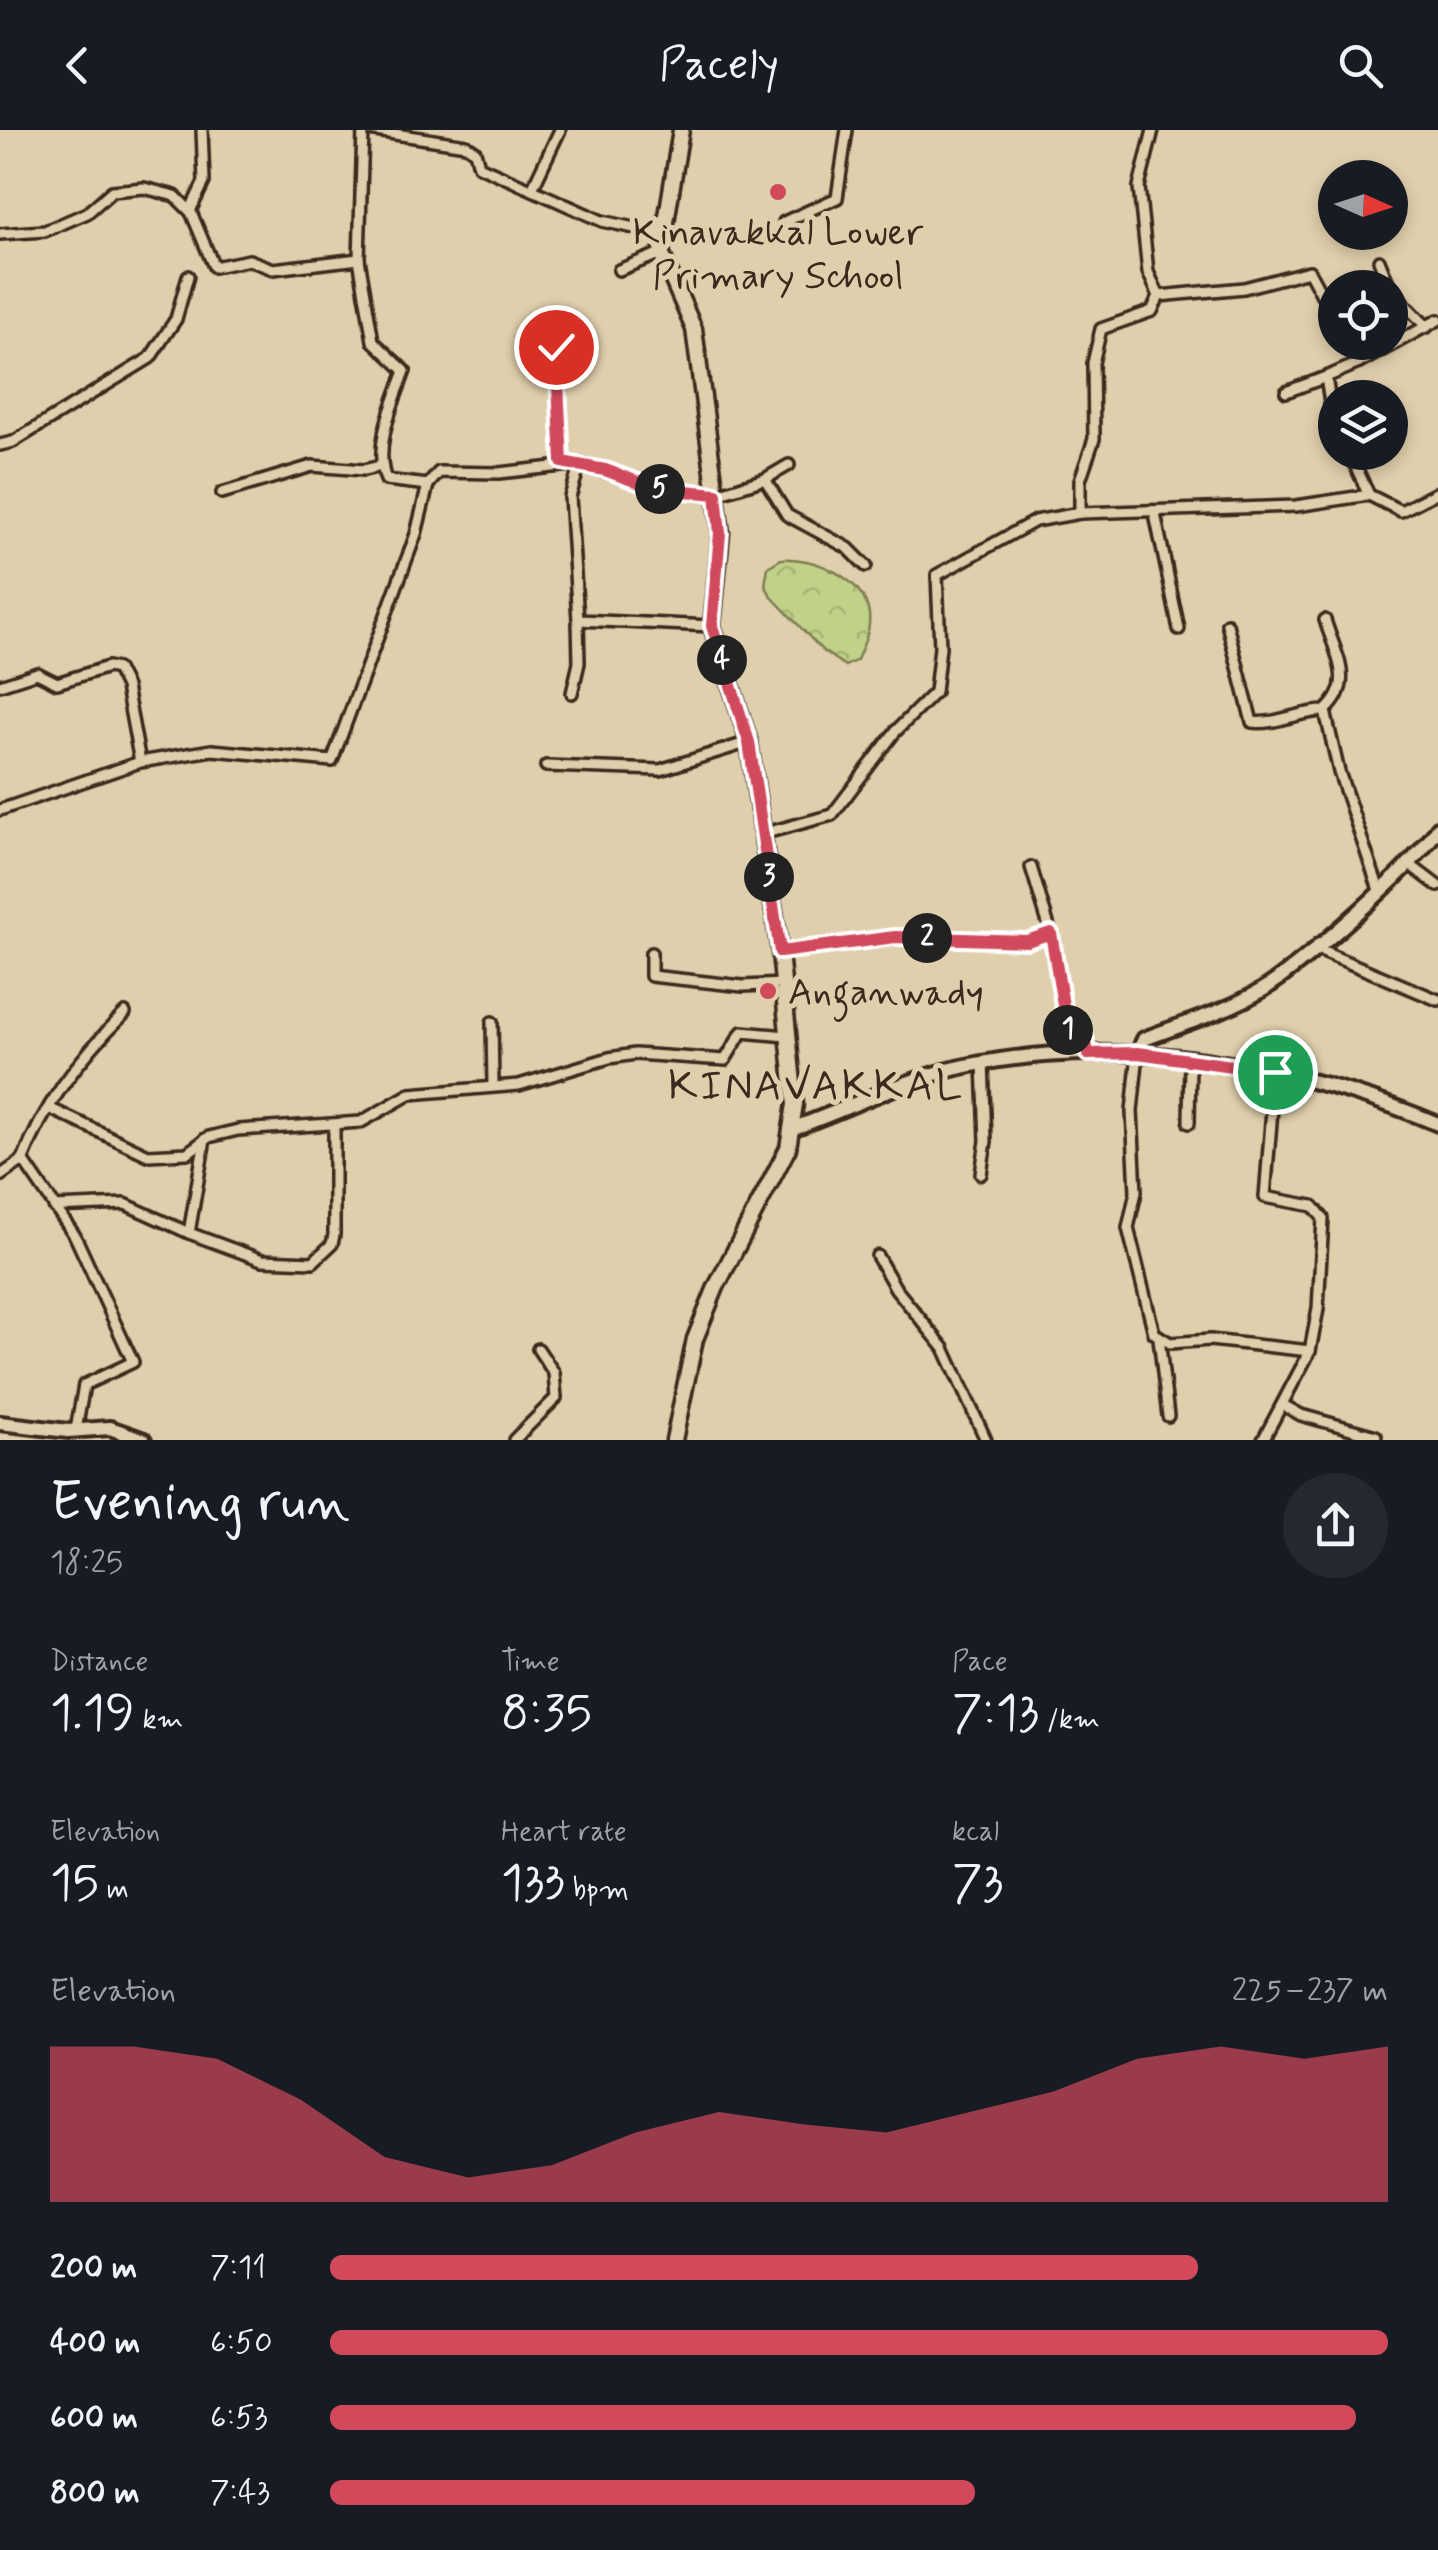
<!DOCTYPE html>
<meta charset="utf-8">
<style>
:root{--surface:#171b24;--page:#242831;--text:#f1f3f6;--muted:#9ea1a6;--accent:#d1495b}
body{margin:0;font-family:Mynerve,sans-serif;background:var(--page);color:var(--text);height:100vh;display:flex;flex-direction:column;font-size:38px;white-space:nowrap}
*{box-sizing:border-box;margin:0}
p{font-size:32px;color:var(--muted)}
.icon{flex:none;width:55px;height:55px;fill:none;stroke:currentColor;stroke-width:2;stroke-linecap:round;stroke-linejoin:round}
.map{position:relative;height:1310px;overflow:hidden}
.panel{display:flex;flex-direction:column;background:var(--surface);flex:1}
.panel>*{flex:none}
.needle{width:65px;rotate:93deg}
.buttons{position:absolute;left:1318px;top:30px;display:grid;gap:20px}
.buttons a{display:grid;place-items:center;width:90px;height:90px;border-radius:50%;background:var(--surface);box-shadow:0 5px 15px #0003;font-size:50px}
.pin{position:absolute;display:grid;place-items:center;width:85px;height:85px;color:#fff;margin:-42px;border:5px solid #fff;border-radius:50%;box-shadow:0 2px 10px #0007}
.km{position:absolute;width:50px;height:50px;margin:-25px;border-radius:50%;background:#222;color:#fff;font-size:28px;line-height:50px;text-align:center}
.round{display:grid;place-items:center;flex:none;width:105px;height:105px;border-radius:52px;background:var(--page)}
.summary{display:flex;align-items:center;justify-content:space-between;height:170px;padding:0 50px}
h1{font-size:55px;font-weight:600;line-height:75px}
.metrics{display:grid;grid-template-columns:repeat(3,1fr);gap:15px;height:170px;padding:10px 50px}
.metrics div{display:grid;align-content:center}
.metrics b{font-size:50px;font-weight:600}
.metrics small{font-size:28px;font-weight:400}
.metrics p{font-size:28px}
.chart{height:280px;padding:20px 50px}
.chart p{display:flex;justify-content:space-between}
.chart svg{width:100%;height:180px;margin-top:10px;fill:var(--accent);opacity:.7}
ul{padding:0 50px;list-style:none;font-size:32px}
li{display:grid;grid-template-columns:160px 120px 1fr;align-items:center;height:75px}
li i{height:25px;border-radius:12px;background:var(--accent)}
header{display:flex;justify-content:space-between;align-items:center;height:130px;padding:0 50px;background:var(--surface);font-size:45px;font-weight:600}
.map>svg:first-child{display:block}
</style>
<header><svg class="icon" aria-label="back" viewBox="0 0 24 24"><path d="M15 5l-7 7 7 7"/></svg>Pacely<svg class="icon" aria-label="search" viewBox="0 0 24 24"><circle cx="10" cy="10" r="6"/><path d="M15 15l6 6"/></svg></header>
<div class="map">
<svg width="1438" height="1310" viewBox="0 0 1438 1310">
<defs>
<pattern id="park-crowns" width="20" height="18" patternUnits="userSpaceOnUse" patternTransform="scale(2.5)"><rect width="20" height="18" fill="#c0d287"/><path d="M2 6a3 3 0 1 1 6 0M12 15a3 3 0 1 1 6 0" fill="none" stroke="#a6b474"/></pattern>
</defs>
<rect width="100%" height="100%" fill="#e0cfac"/>
<filter id="ink" filterUnits="userSpaceOnUse"><feTurbulence type="fractalNoise" baseFrequency=".01" numOctaves="2"/><feDisplacementMap in="SourceGraphic" scale="20" xChannelSelector="R" yChannelSelector="G"/><feConvolveMatrix kernelMatrix="1 2 1 2 8 2 1 2 1" color-interpolation-filters="sRGB"/></filter>
<g filter="url(#ink)">
<path fill="url(#park-crowns)" stroke="#7e7e52" stroke-width="2.5" d="M781,429c32,-3 83,19 88,55 2,17 -6,31 -12,46l-12,6 -22,-15 -52,-55 -6,-11 3,-18z"/>
<g fill="none" stroke-linecap="round" stroke-linejoin="round">
<g stroke="#3b2a1e" stroke-width="16">
<g id="street">
<path d="M369,0l97,15 9,6 4,15 123,55 60,13"/>
<path d="M1153,0l-14,57 9,85 11,24"/>
<path d="M532,59l28,-59"/>
<path d="M190,81l14,-29 -2,-52"/>
<path d="M784,92l53,-24 10,-68"/>
<path d="M0,104l45,-3 42,-18 25,-22 32,-3 31,8 16,16 23,55 35,-7 24,9 86,-10 14,82 32,30c-12,33 -32,75 -19,109l42,5"/>
<path d="M359,129l4,-129"/>
<path d="M1379,130l12,30 36,37"/>
<path d="M619,140l42,-17"/>
<path d="M556,217l6,115"/>
<path d="M1359,233l79,-43"/>
<path d="M1286,262l40,-15"/>
<path d="M1335,304l-9,-57 33,-14 -10,-21"/>
<path d="M0,315l13,-3 137,-84 26,-39 12,-43"/>
<path d="M1349,322l20,43 32,16 37,-19"/>
<path d="M580,334l-10,33 8,123 134,6"/>
<path d="M765,349l22,36 61,33 18,18"/>
<path d="M222,363l90,-27 52,4 17,-4"/>
<path d="M1080,383l216,-7 73,-11"/>
<path d="M1155,384l24,115"/>
<path d="M1227,494l25,98c24,3 48,-11 73,-11 31,-28 11,-55 0,-91"/>
<path d="M0,555l37,-12 20,10 51,-16 9,2 9,18 14,75"/>
<path d="M572,563l7,-30 -1,-43"/>
<path d="M1325,581l14,61 40,118"/>
<path d="M546,636l114,4 89,-28"/>
<path d="M0,680l140,-48 72,-12 120,11 84,-227 12,-49 11,-13 60,1 81,-9 74,24 63,6 48,-15 24,-14"/>
<path d="M762,704l70,-19 63,-83 40,-40 5,-45 -3,-72 98,-54 45,-8v-33l14,-41 -1,-76 8,-34 51,-18 7,-15 85,-8 65,-17 26,48"/>
<path d="M1409,734l29,22"/>
<path d="M1031,737l20,66"/>
<path d="M1318,814l5,8 115,48"/>
<path d="M780,822l115,-15 132,4 24,-8 16,96 18,8 3,17"/>
<path d="M651,823v23l92,10 40,-2"/>
<path d="M492,892l1,63"/>
<path d="M1138,923l-6,58 4,81 -8,36 26,105 16,10 40,-3 100,11 -47,89"/>
<path d="M1275,942l-10,125 48,9 10,12 -5,91 -8,42"/>
<path d="M49,978l99,47 39,-2 22,-16 29,-7 123,-8 49,-28 109,-9 90,-27 26,-4 90,6 17,-28 45,4"/>
<path d="M1189,993l1,-63"/>
<path d="M981,1044l5,-33 -3,-78"/>
<path d="M0,1046l23,-16"/>
<path d="M54,1077l71,-3 64,29 16,-94"/>
<path d="M189,1103l73,27 51,2 19,-18 2,-9v-109"/>
<path d="M877,1126l19,33 48,59 42,92"/>
<path d="M1159,1208l9,78"/>
<path d="M1283,1275l18,10 75,21"/>
<path d="M76,1300l8,-45 49,-23 -58,-126 -52,-76c21,-56 60,-106 102,-147"/>
<path d="M514,1310l42,-42 -2,-25 -16,-24"/>
</g>
</g>
<g stroke="#3b2a1e" stroke-width="20">
<g id="secondary">
<path d="M1138,923l6,-14c41,-16 82,-27 120,-50 37,-23 153,-125 174,-161"/>
<path d="M794,998c57,-20 112,-50 172,-62 155,-32 328,-3 472,58"/>
<path d="M0,1293l68,8 42,-3 34,12"/>
</g>
</g>
<g stroke="#3b2a1e" stroke-width="21">
<path id="primary" d="M674,1310l21,-101 21,-52 72,-139 7,-44 -15,-152 -31,-210 -37,-116 9,-93 -27,-204 -33,-76 20,-123"/>
</g>
<use href="#street" stroke="#e0cfac" stroke-width="9"/>
<use href="#secondary" stroke="#e0cfac" stroke-width="12"/>
<use href="#primary" stroke="#e0cfac" stroke-width="14"/>
</g>
</g>
<g fill="none" stroke-linecap="round" stroke-linejoin="round" filter="url(#ink)">
<g stroke="#fff" stroke-width="20">
<path id="route" d="M556,217l6,115 43,8 49,18 62,6 4,39 -8,93 37,116 31,210 115,-15 132,4 24,-8 16,96 18,8 3,17 50,-1 137,19"/>
</g>
<use href="#route" stroke="#d1495b" stroke-width="12"/>
</g>
<g fill="#d1495b" stroke="#e0cfac" stroke-width="4">
<circle cx="778" cy="62" r="10"/>
<circle cx="768" cy="861" r="10"/>
</g>
<g text-anchor="middle" stroke-width="10" stroke-linejoin="round" paint-order="stroke">
<g font-size="38" fill="#3b2a1e" stroke="#e0cfac">
<text x="778" y="114">Kinavakkal Lower<tspan x="778" dy="44">Primary School</tspan></text>
<text x="788" y="874" text-anchor="start">Anganwady</text>
</g>
<g font-size="42" letter-spacing="2.5" fill="#3b2a1e" stroke="#e0cfac">
<text x="816" y="969">KINAVAKKAL</text>
</g>
</g>
</svg>
<div class="buttons">
<a><svg class="needle" viewBox="-14 -14 28 28"><path d="M0-13l5 13h-10z" fill="#e53935"/><path d="M0 13l5-13h-10z" fill="#9ea1a6"/></svg></a>
<a><svg class="icon" aria-label="locate" viewBox="0 0 24 24"><circle cx="12" cy="12" r="6"/><path d="M12 2v4M12 18v4M2 12h4M18 12h4"/></svg></a>
<a><svg class="icon" aria-label="layers" viewBox="0 0 24 24"><path d="M12 4l9 5-9 5-9-5zM3 14l9 5 9-5"/></svg></a>
</div>
<div class="pin" style="left:1275px;top:942px;background:#1e9e55"><svg class="icon" aria-label="arrive" viewBox="0 0 24 24"><path d="M6 21V4h12l-3 4 3 4H6"/></svg></div>
<div class="pin" style="left:556px;top:217px;background:#d93025"><svg class="icon" aria-label="check" viewBox="0 0 24 24"><path d="M5 12l5 5 9-10"/></svg></div>
<b class="km" style="left:1068px;top:900px">1</b>
<b class="km" style="left:927px;top:808px">2</b>
<b class="km" style="left:769px;top:747px">3</b>
<b class="km" style="left:722px;top:530px">4</b>
<b class="km" style="left:660px;top:359px">5</b>
</div>
<section class="panel">
<div class="summary"><div><h1>Evening run</h1><p>18:25</p></div><a class="round"><svg class="icon" aria-label="share" viewBox="0 0 24 24"><path d="M12 15V3M7 8l5-5 5 5M5 13v7h14v-7"/></svg></a></div>
<div class="metrics">
<div><p>Distance</p><b>1.19<small> km</small></b></div>
<div><p>Time</p><b>8:35</b></div>
<div><p>Pace</p><b>7:13<small> /km</small></b></div>
</div>
<div class="metrics">
<div><p>Elevation</p><b>15<small> m</small></b></div>
<div><p>Heart rate</p><b>133<small> bpm</small></b></div>
<div><p>kcal</p><b>73</b></div>
</div>
<div class="chart"><p><span>Elevation</span>225–237 m</p>
<svg viewBox="0 0 160 44" preserveAspectRatio="none"><path d="M0 44V6L10 6L20 9L30 19L40 33L50 38L60 35L70 27L80 22L90 25L100 27L110 22L120 17L130 9L140 6L150 9L160 6V44z"/></svg>
</div>
<ul>
<li><b>200 m</b>7:11<i style="width:82%"></i></li>
<li><b>400 m</b>6:50<i style="width:100%"></i></li>
<li><b>600 m</b>6:53<i style="width:97%"></i></li>
<li><b>800 m</b>7:43<i style="width:61%"></i></li>
</ul>
</section>
